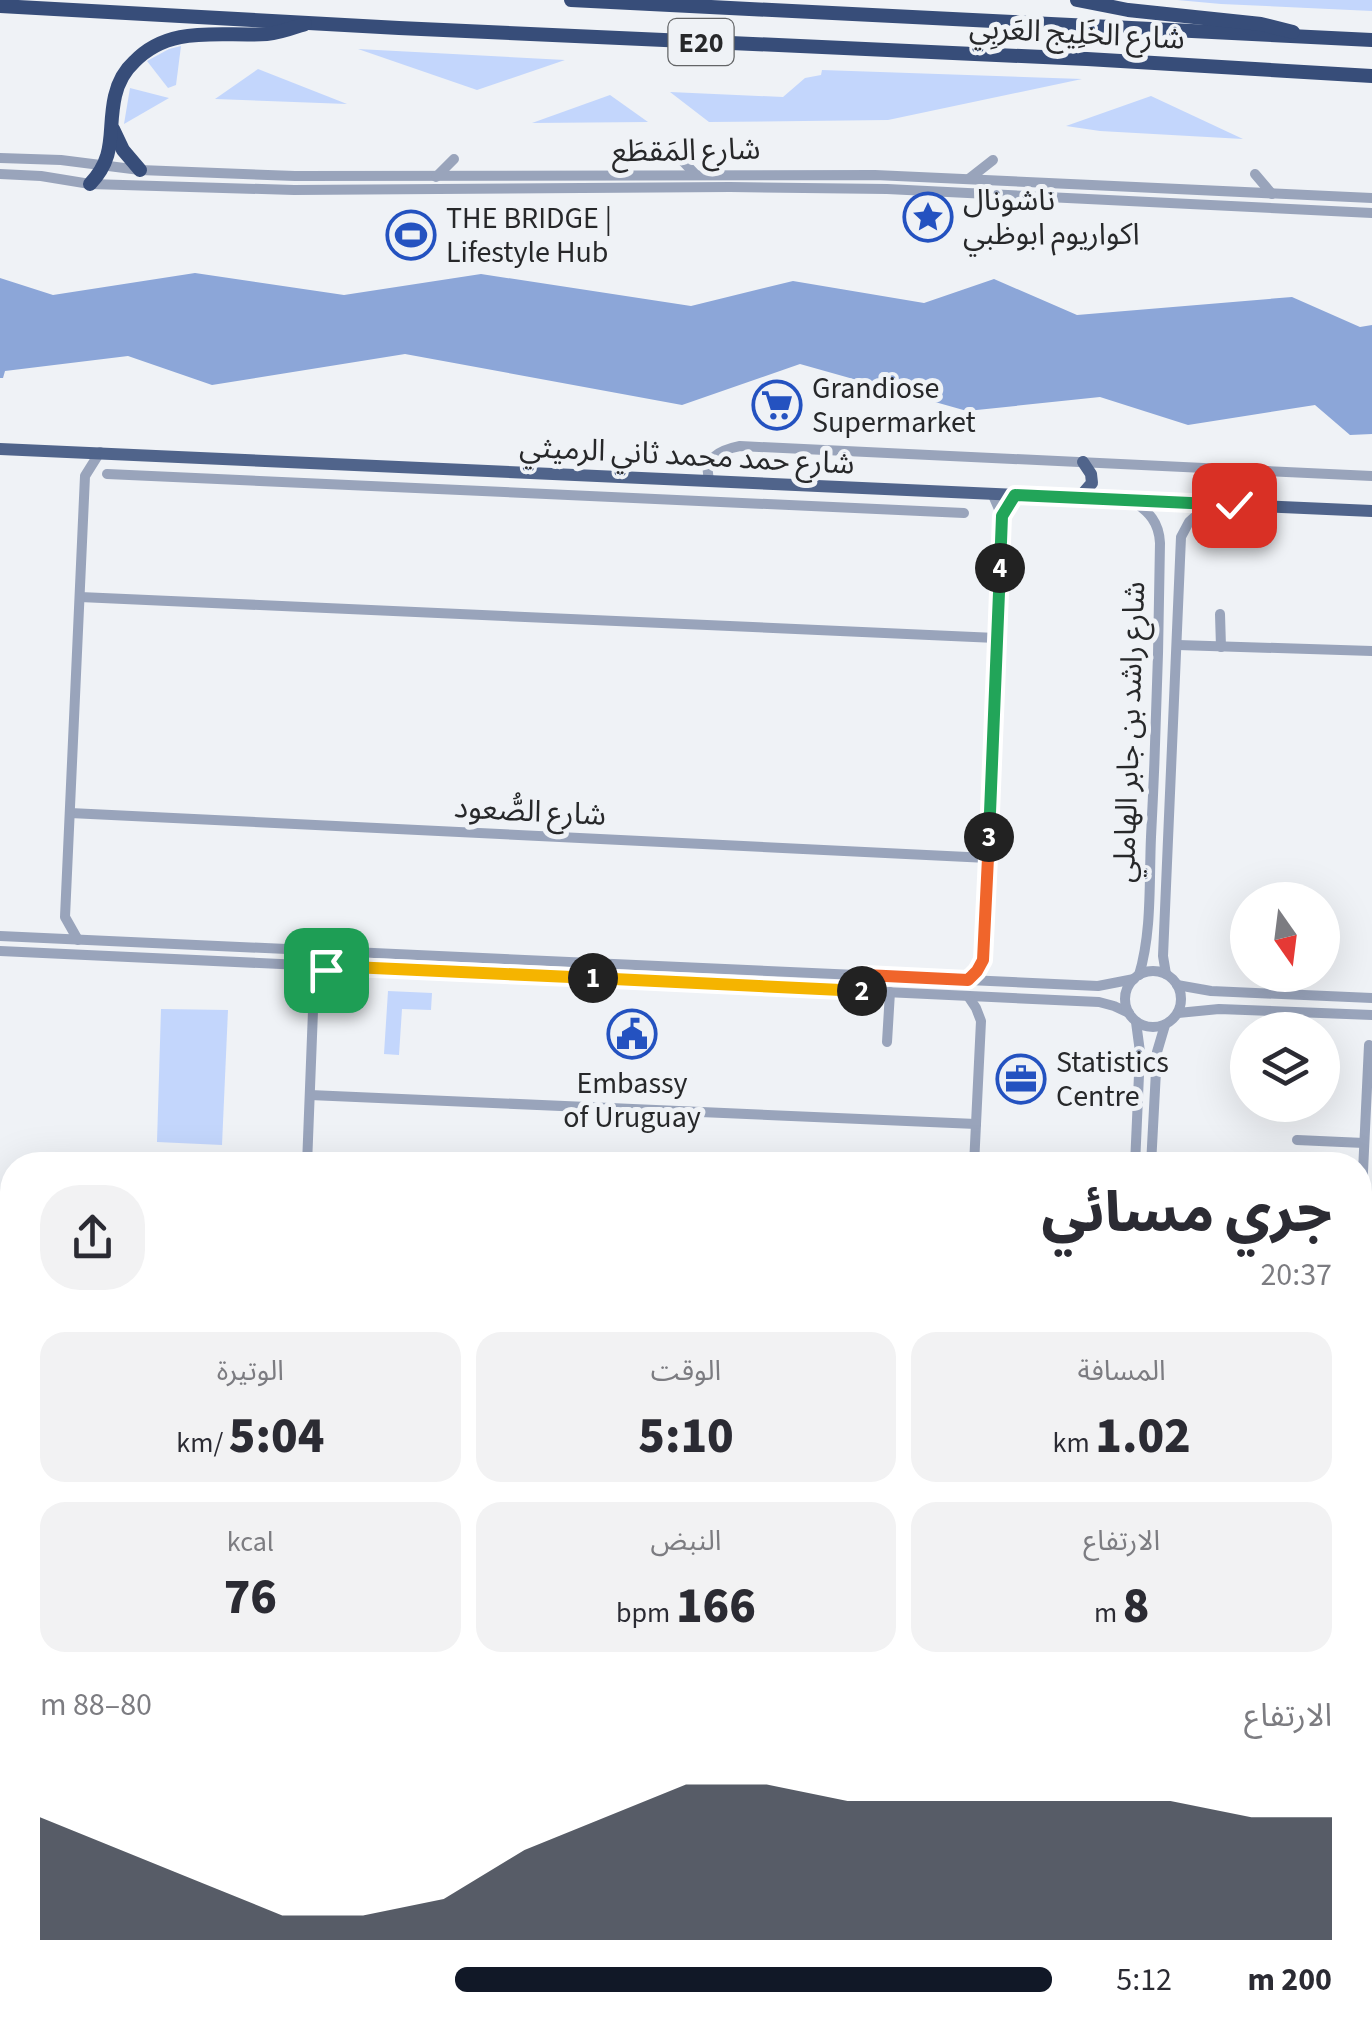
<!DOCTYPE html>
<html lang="ar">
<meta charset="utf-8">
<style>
:root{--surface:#fff;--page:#f2f2f3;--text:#2b2b33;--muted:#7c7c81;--accent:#111827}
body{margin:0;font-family:"Source Sans 3","Noto Sans Arabic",sans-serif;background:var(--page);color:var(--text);direction:rtl;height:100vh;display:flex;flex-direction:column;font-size:38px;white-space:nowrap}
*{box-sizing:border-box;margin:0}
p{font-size:32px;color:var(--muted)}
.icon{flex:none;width:55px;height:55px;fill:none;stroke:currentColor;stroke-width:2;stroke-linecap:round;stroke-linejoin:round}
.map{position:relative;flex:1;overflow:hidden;direction:ltr}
.details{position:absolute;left:0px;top:1152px;width:1372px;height:888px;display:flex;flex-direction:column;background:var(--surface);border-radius:40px 40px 0 0;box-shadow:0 10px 40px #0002;direction:rtl}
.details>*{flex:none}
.needle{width:65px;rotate:166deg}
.tools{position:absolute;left:1230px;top:882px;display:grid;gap:20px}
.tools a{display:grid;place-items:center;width:110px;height:110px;border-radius:50%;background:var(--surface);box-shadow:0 10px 40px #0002;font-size:50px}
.pin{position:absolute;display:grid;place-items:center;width:85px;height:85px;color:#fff;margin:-42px;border-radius:20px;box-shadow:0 5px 15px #0006}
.km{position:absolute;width:50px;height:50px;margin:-25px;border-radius:50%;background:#222;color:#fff;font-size:28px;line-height:50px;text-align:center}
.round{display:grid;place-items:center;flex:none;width:105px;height:105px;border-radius:40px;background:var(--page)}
.overview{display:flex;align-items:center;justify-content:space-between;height:170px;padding:0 40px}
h1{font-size:55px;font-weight:800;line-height:75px}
.figures{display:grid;grid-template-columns:repeat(3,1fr);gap:15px;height:170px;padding:10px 40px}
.figures div{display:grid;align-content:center;border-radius:25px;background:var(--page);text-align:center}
.figures b{font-size:50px;font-weight:800}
.figures small{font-size:28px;font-weight:400}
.figures p{font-size:28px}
.chart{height:280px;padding:20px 40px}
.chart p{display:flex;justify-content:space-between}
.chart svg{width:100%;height:180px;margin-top:10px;fill:var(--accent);opacity:.7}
ul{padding:0 40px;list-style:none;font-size:32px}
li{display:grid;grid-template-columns:160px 120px 1fr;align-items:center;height:75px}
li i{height:25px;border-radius:12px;background:var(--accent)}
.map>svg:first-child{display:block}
</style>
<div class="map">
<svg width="1372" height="2039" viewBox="0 0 1372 2039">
<rect width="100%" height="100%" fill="#eff2f6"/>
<g fill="#c3d6fc">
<path d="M1177,0h195v11l-151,-7z"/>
<path d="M181,46l-5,39 -8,3 -21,-27 22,-12z"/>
<path d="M358,49l207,11 -88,30z"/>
<path d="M258,69l89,35 -132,-5z"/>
<path d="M822,70l260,9 -194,41 -179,2 -39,-30 113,5 22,-19 16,-3z"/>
<path d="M130,88l39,10 -45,26z"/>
<path d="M610,95l38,27 -116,1z"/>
<path d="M1151,96l92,43 -143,-8 -34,-5z"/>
<path d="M388,991l44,2 -1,17 -29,-1 -3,46 -15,-1z"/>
<path d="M161,1009l67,1 -6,135 -65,-3z"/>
</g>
<path fill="#8ca6d8" d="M195,273l149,22 137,-21 210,32 102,-25 131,22 70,-24 83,36 215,-18 68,30 12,-2v109l-22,1 -35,-30 -127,20 -88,-28 -133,14 -167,-47 -118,41 -277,-51 -193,31 -84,-29 -123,15 -2,7h-3v-100l53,17z"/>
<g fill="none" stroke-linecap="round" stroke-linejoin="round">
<g stroke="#99a4bb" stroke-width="10">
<path d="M678,156l17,18"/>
<path d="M0,158l61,2 79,10 155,6 580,-1 497,23"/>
<path d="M0,174l41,2 49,8 204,6 436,-3 157,2 485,24"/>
<path d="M1255,174l17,20"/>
<path d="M436,177l18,-18"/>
<path d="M970,178l23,-18"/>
<path d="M107,474l857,39"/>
<path d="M710,481c-9,-22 10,-31 30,-35l632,30"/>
<path d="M1133,501c16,11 26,21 27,42 -1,98 -4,196 -9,294 -2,45 1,95 -12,138"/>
<path d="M80,597l916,41"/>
<path d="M1220,614l1,33"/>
<path d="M1178,645l194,6"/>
<path d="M70,813l918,45"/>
<path d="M0,936l1098,50 36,-7"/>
<path d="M78,940l-13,-23 20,-441 15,-24"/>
<path d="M0,951l1099,51 15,4 15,7"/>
<path d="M303,965l11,20 -7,180"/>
<circle cx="1153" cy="999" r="28"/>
<path d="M1166,974l-3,-18 18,-419 8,-15 20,-18"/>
<path d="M968,979l15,-18 19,-445 -10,-23"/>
<path d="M1177,985l34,6 161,7"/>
<path d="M968,996l8,12 5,13 -7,144"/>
<path d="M1178,1013l41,-4 153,6"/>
<path d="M887,1042l3,-50"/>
<path d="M310,1095l666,29"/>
<path d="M1297,1140l67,3"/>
<path d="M1135,1165l5,-113 -4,-30"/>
<path d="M1151,1165l6,-113 8,-27"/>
<path d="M0,1203l12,1"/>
<path d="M1360,1235l9,-190"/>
<path d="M1360,1360l12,6"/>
<path d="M0,1425l12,1"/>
<path d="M0,1440l12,1"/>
<path d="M1360,1487h12"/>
<path d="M1360,1506h12"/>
<path d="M1360,1628l12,-1"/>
<path d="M0,1762h12"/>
<path d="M1360,1943l12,1"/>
<path d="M2,1974l10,-12"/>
<path d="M0,1993h12"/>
<path d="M596,2028l9,11"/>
<path d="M747,2028l53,11"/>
<path d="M649,2039c26,-11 47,-5 74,0"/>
<path d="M1092,2039l1,-11"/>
<path d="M1099,2039l1,-11"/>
<path d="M1110,2039l1,-11"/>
</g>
<g stroke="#50648b" stroke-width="12">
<path d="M0,449l1372,62"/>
<path d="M1079,498l13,-15 -1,-9 -8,-12"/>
<path d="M1248,506c-8,-13 -7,-25 3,-37"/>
</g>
<g stroke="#374d79" stroke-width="14">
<path d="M571,0l801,40"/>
<path d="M1077,0l51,10 133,14 32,8"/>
<path d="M0,6l399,22 688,31 285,17"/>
<path d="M113,129l10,21 17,20"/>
<path d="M90,184c28,-30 17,-53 25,-88 3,-13 9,-25 19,-34 36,-38 86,-25 133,-28 13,-1 26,-6 38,-10"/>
</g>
</g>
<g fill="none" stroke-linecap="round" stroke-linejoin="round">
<g stroke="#fff" stroke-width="20">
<path id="split-1" d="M326,970l4,-4 263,12"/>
</g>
<g stroke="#fff" stroke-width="20">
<path id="split-2" d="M593,978l269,13"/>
</g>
<g stroke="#fff" stroke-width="20">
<path id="split-3" d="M862,991h2l1,-16 103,5 9,-9 6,-11 6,-123"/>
</g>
<g stroke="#fff" stroke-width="20">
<path id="split-4" d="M989,837l11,-269"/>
</g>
<g stroke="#fff" stroke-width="20">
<path id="split-5" d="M1000,568l2,-52 13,-21 219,10"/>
</g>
<use href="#split-1" stroke="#f5b400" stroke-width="12"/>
<use href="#split-2" stroke="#f5b400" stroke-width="12"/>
<use href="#split-3" stroke="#f0652b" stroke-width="12"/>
<use href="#split-4" stroke="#22a559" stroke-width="12"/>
<use href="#split-5" stroke="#22a559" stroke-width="12"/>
</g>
<defs>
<g id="sight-ring" transform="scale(2.5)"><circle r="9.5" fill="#eff2f6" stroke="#2452c0" stroke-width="1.5"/><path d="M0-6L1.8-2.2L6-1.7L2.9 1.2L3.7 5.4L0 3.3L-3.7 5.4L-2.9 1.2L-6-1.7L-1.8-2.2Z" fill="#2452c0"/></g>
<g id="stadium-ring" transform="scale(2.5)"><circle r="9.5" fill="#eff2f6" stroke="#2452c0" stroke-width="1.5"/><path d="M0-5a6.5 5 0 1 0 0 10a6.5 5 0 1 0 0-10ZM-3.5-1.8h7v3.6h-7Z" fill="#2452c0"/></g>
<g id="supermarket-ring" transform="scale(2.5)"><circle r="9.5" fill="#eff2f6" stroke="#2452c0" stroke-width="1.5"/><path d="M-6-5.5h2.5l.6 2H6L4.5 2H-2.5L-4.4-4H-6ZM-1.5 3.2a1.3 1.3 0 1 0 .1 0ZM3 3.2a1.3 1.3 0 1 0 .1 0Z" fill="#2452c0"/></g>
<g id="civic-ring" transform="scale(2.5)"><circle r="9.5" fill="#eff2f6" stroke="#2452c0" stroke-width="1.5"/><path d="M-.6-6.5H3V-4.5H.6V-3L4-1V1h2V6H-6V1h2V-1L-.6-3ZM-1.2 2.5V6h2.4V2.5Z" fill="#2452c0"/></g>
<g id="office-ring" transform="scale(2.5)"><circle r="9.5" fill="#eff2f6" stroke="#2452c0" stroke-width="1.5"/><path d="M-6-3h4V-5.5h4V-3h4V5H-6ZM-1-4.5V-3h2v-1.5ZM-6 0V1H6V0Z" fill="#2452c0"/></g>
</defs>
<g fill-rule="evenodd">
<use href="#sight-ring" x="928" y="217"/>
<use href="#stadium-ring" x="411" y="235"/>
<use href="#supermarket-ring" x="777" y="405"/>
<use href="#civic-ring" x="632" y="1034"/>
<use href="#office-ring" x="1021" y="1079"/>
</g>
<g text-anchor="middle" stroke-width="10" stroke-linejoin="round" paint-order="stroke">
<rect fill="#eff2f6" stroke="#636567" stroke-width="2.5" x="668.5" y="19" width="65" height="46" rx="8"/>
<g font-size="28" font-weight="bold" fill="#27282a">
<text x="701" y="52">E20</text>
</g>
<g font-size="30" fill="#27282a" stroke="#eff2f6">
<text transform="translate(1077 33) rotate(3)" y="10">شارع الخَلِيج العَربِي</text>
<text transform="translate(686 150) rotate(-1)" y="10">شارع المَقطَع</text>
<text transform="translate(687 455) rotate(3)" y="10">شارع حمد محمد ثاني الرميثي</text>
<text transform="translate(1129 732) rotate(-88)" y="10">شارع راشد بن جابر الهاملي</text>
<text transform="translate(530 811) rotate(3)" y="10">شارع الصُّعود</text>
</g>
<g font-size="30" fill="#27282a" stroke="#eff2f6" text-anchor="start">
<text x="963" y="210">ناشونال<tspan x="963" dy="34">اكواريوم ابوظبي</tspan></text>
<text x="446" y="228">THE BRIDGE |<tspan x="446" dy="34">Lifestyle Hub</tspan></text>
<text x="812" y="398">Grandiose<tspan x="812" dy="34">Supermarket</tspan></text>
<text x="1056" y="1072">Statistics<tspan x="1056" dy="34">Centre</tspan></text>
<text x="632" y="1093" text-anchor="middle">Embassy<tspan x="632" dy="34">of Uruguay</tspan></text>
</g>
</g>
</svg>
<div class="tools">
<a><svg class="needle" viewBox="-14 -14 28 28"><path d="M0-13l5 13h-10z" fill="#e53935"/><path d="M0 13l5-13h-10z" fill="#7c7c81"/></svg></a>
<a><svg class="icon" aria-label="layers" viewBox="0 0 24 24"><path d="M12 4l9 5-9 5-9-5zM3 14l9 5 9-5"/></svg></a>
</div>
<div class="pin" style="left:326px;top:970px;background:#1e9e55"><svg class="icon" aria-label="arrive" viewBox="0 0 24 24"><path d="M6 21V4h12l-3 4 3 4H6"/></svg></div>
<div class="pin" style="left:1234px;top:505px;background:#d93025"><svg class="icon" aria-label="check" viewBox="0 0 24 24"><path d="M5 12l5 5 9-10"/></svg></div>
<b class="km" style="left:593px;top:978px">1</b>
<b class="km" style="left:862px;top:991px">2</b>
<b class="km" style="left:989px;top:837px">3</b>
<b class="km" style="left:1000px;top:568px">4</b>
<section class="details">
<div class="overview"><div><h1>جري مسائي</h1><p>20:37</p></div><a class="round"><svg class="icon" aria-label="share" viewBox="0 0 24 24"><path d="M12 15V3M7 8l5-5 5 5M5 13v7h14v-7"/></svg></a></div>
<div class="figures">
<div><p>المسافة</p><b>1.02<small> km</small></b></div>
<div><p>الوقت</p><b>5:10</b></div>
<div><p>الوتيرة</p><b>5:04<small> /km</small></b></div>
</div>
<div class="figures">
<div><p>الارتفاع</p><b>8<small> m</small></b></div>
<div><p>النبض</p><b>166<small> bpm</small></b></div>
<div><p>kcal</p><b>76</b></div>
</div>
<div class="chart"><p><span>الارتفاع</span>80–88 m</p>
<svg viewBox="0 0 160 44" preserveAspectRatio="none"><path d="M0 44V14L10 22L20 30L30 38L40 38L50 34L60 22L70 14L80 6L90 6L100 10L110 10L120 10L130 10L140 10L150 14L160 14V44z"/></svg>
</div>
<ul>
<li><b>200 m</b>5:12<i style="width:59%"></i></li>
</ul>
</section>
</div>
